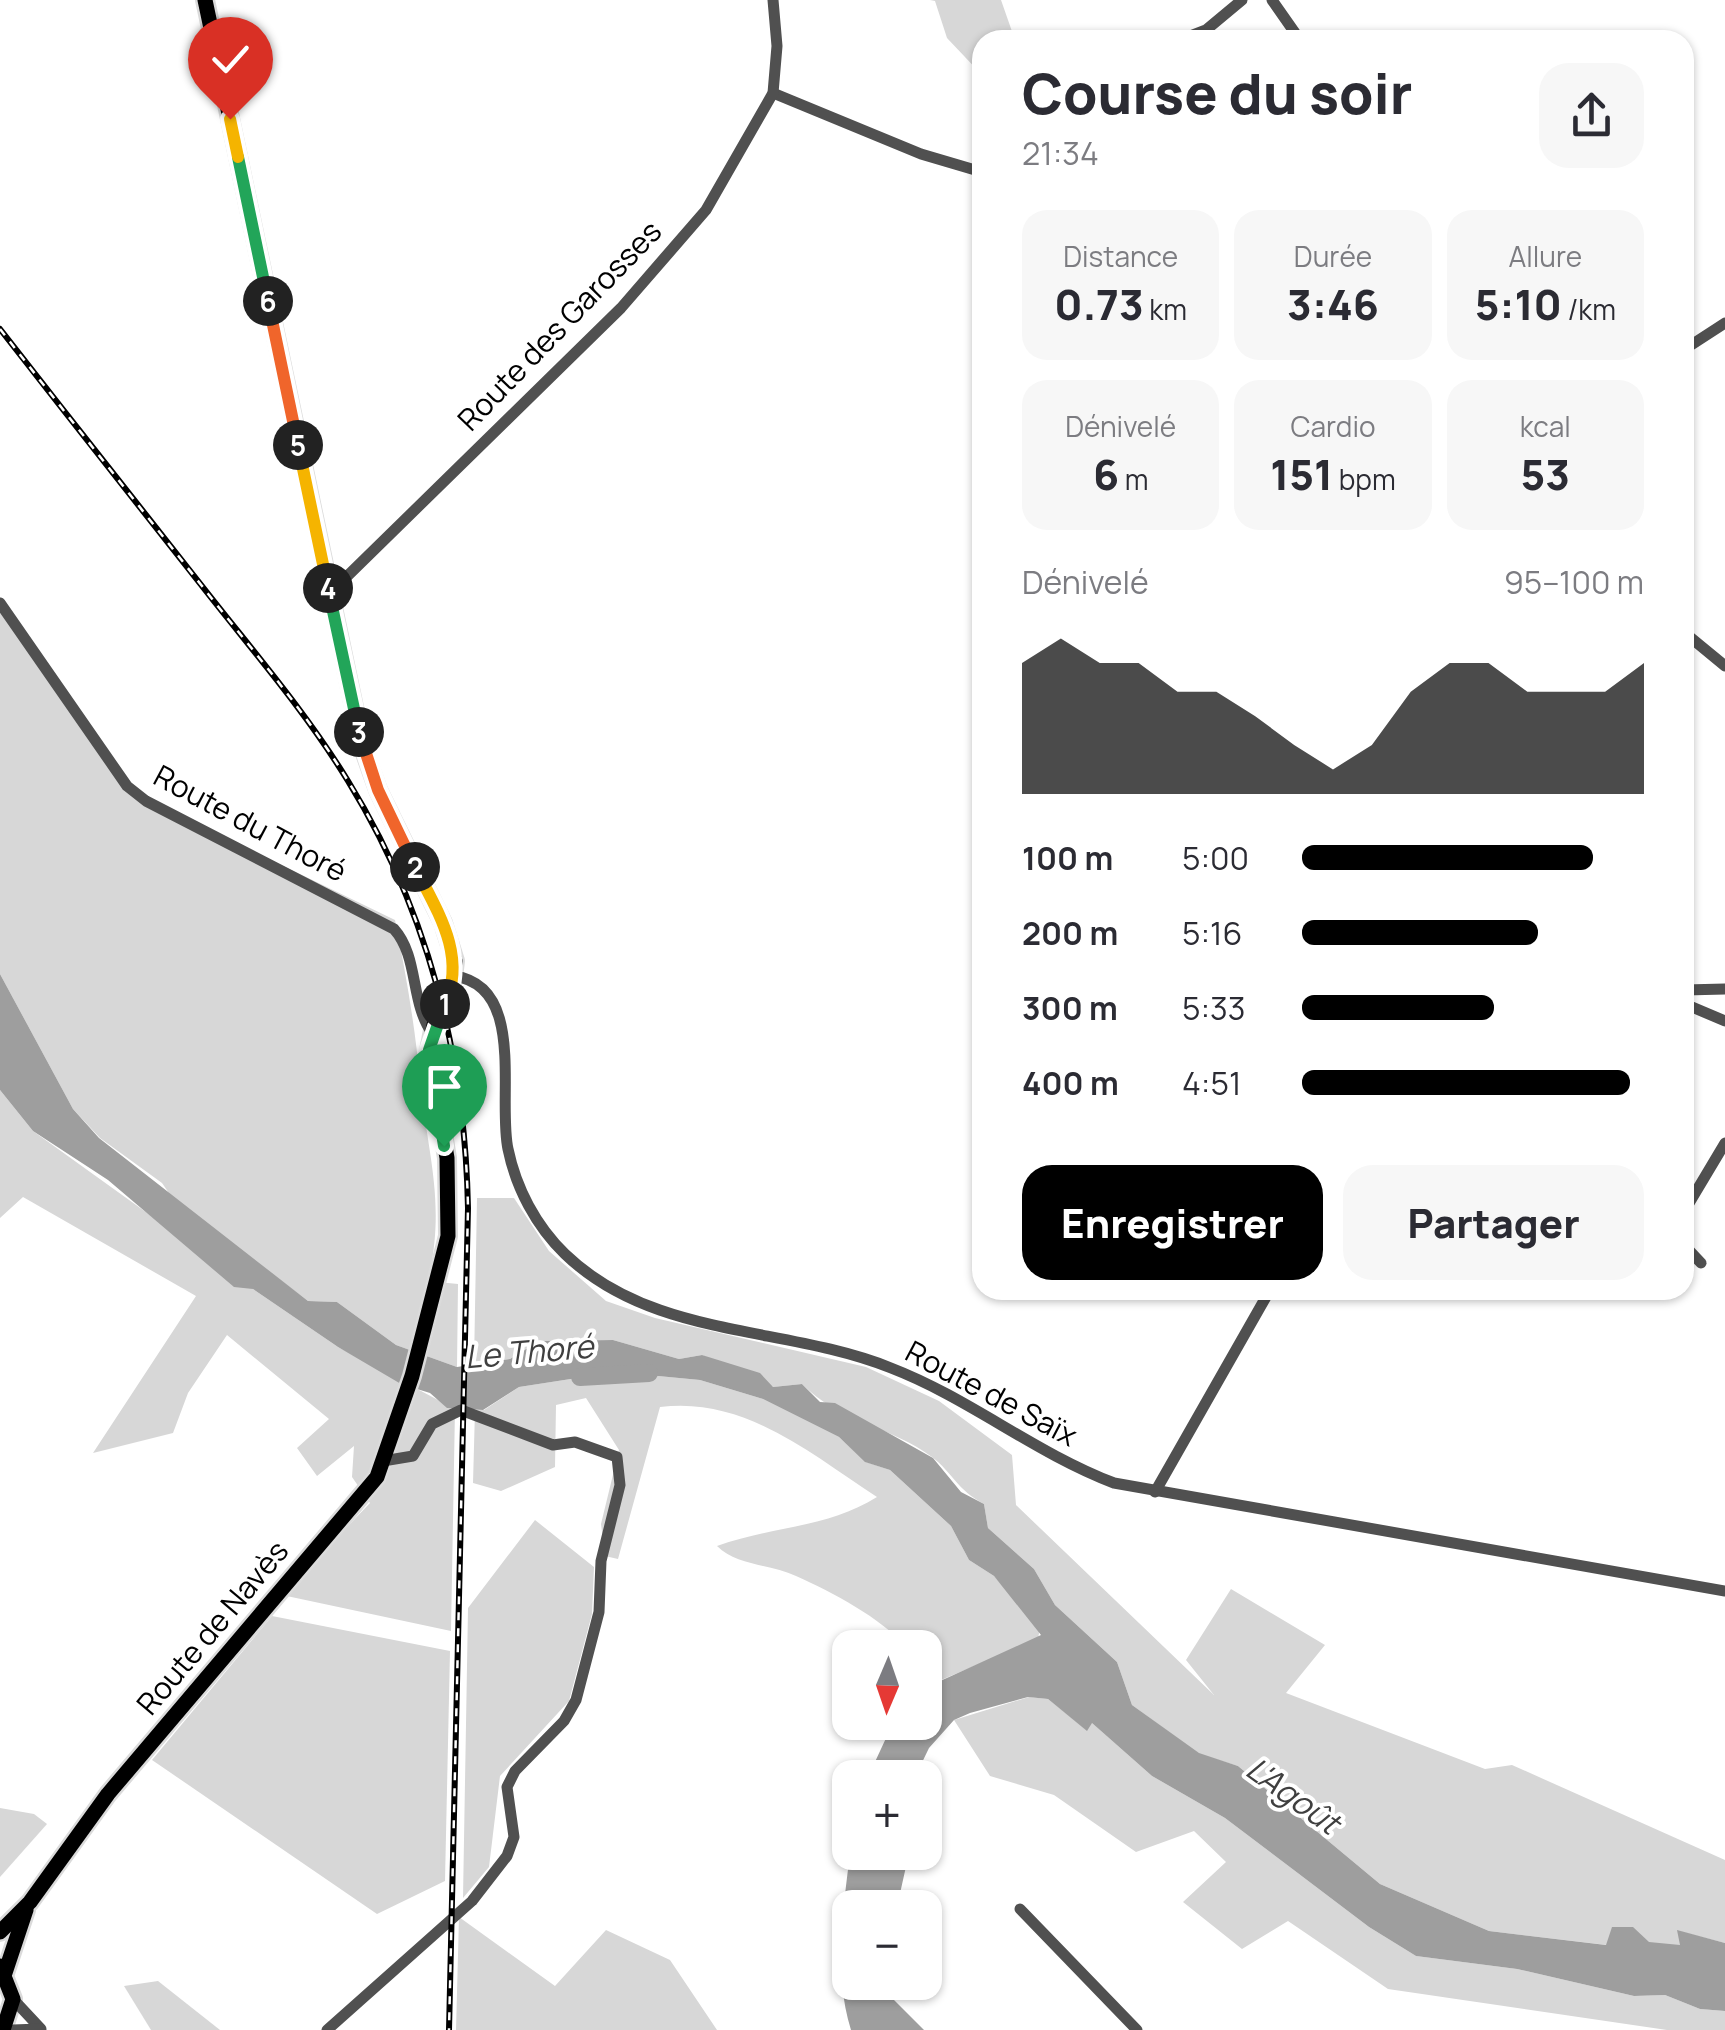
<!DOCTYPE html>
<html lang="fr">
<meta charset="utf-8">
<style>
:root{--surface:#fff;--page:#f7f7f7;--text:#2b2b33;--muted:#7c7c81;--accent:#000}
body{margin:0;font-family:Manrope,sans-serif;background:var(--page);color:var(--text);height:100vh;display:flex;flex-direction:column;font-size:38px;white-space:nowrap}
*{box-sizing:border-box;margin:0}
p{font-size:32px;color:var(--muted)}
.icon{flex:none;width:55px;height:55px;fill:none;stroke:currentColor;stroke-width:2;stroke-linecap:round;stroke-linejoin:round}
.map{position:relative;flex:1;overflow:hidden}
.side{position:absolute;left:972px;top:30px;width:722px;height:1270px;display:flex;flex-direction:column;background:var(--surface);border-radius:30px;box-shadow:0 2px 8px #0004}
.side>*{flex:none}
.needle{width:65px;rotate:182deg}
.buttons{position:absolute;left:832px;top:1630px;display:grid;gap:20px}
.buttons a{display:grid;place-items:center;width:110px;height:110px;border-radius:20px;background:var(--surface);box-shadow:0 2px 8px #0004;font-size:50px}
.pin{position:absolute;display:grid;place-items:center;width:85px;height:85px;color:#fff;margin:-102px -42px;border-radius:50% 50% 50% 0;rotate:-45deg;box-shadow:0 0 10px #0007}
.pin .icon{rotate:45deg}
.km{position:absolute;width:50px;height:50px;margin:-25px;border-radius:50%;background:#222;color:#fff;font-size:28px;line-height:50px;text-align:center}
.round{display:grid;place-items:center;flex:none;width:105px;height:105px;border-radius:30px;background:var(--page)}
.overview{display:flex;align-items:center;justify-content:space-between;height:170px;padding:0 50px}
h1{font-size:55px;font-weight:800;line-height:75px}
.stats{display:grid;grid-template-columns:repeat(3,1fr);gap:15px;height:170px;padding:10px 50px}
.stats div{display:grid;align-content:center;border-radius:25px;background:var(--page);text-align:center}
.stats b{font-size:42px;font-weight:800}
.stats small{font-size:28px;font-weight:400}
.stats p{font-size:28px}
.chart{height:280px;padding:20px 50px}
.chart p{display:flex;justify-content:space-between}
.chart svg{width:100%;height:180px;margin-top:10px;fill:var(--accent);opacity:.7}
.button{display:flex;gap:20px;margin-top:auto;padding:20px 50px}
.button a{flex:1;height:115px;border-radius:30px;background:var(--accent);color:#fff;font-size:40px;font-weight:800;line-height:115px;text-align:center}
.button a+a{background:var(--page);color:var(--text)}
ul{padding:0 50px;list-style:none;font-size:32px}
li{display:grid;grid-template-columns:160px 120px 1fr;align-items:center;height:75px}
li i{height:25px;border-radius:12px;background:var(--accent)}
.map>svg:first-child{display:block}
</style>
<div class="map">
<svg width="1725" height="2030" viewBox="0 0 1725 2030">
<rect width="100%" height="100%" fill="#fff"/>
<g fill="#d7d7d7">
<path d="M930,0h71l14,40h-33v35l-35,-37 -12,-37z"/>
<path d="M0,602l141,195 254,123c11,54 20,106 25,161 8,76 26,122 8,200l30,3 -1,83 -61,-22 -59,-43 -29,-1 -135,-102 -11,-16 -62,-45 -27,-29 -73,-135z"/>
<path d="M0,1090l33,41 220,158 85,58 117,62 -4,222 -169,-36 88,-92 -18,-26 2,-31 -37,30 -20,-28 32,-29 -102,-84 -39,58 -15,40 -80,20 103,-157 -173,-99 -23,21z"/>
<path d="M477,1198h37l35,53 57,50 49,17 211,49 73,34 73,54 4,50 198,190 -28,-35 45,-71 94,56 -39,48 199,76 27,-4 213,95v83l-47,-12 3,14h-74l-118,-14 -109,-47 -142,-118 -39,-12 -67,-49 -15,-43 -62,-57 -21,-36 -46,-41 -4,-24c-27,-14 -31,-31 -52,-47 -40,-30 -94,-36 -130,-73l-29,3 -71,-32 -23,4 -66,-19 -74,1 -29,18 -36,5z"/>
<path d="M616,1372l84,8 63,19 76,38 27,25 24,8 61,56 18,34 25,16 46,52 -2,11 -104,44 -9,-15v-20l-18,-1c-28,-30 -73,-54 -111,-71 -25,-12 -59,-10 -79,-30 55,-20 111,-18 160,-49 -66,-43 -133,-101 -217,-90l-42,152 -13,-3 -4,-32 18,-74 -33,-52 -30,7 -1,62 -54,24 -28,-8 2,-73h9l35,-23z"/>
<path d="M535,1520l59,47 -2,47 -23,87 -69,75 -11,91 -26,31 5,-290z"/>
<path d="M272,1616l178,35 -5,230 -68,33 -225,-154z"/>
<path d="M1029,1697l19,2 39,31 4,-8 61,54 73,42 144,109 47,29 101,13 117,27 31,-1 35,14 25,2v19h-58l-279,-41 -100,-68 -46,28 -59,-47 43,-40 -32,-31 -58,21 -82,-57 -64,-19 -36,-56z"/>
<path d="M0,1808l34,6 13,10 -47,53z"/>
<path d="M459,1917l96,69 51,-56 64,30 47,70h-261z"/>
<path d="M158,1981l62,49h-69l-27,-44z"/>
</g>
<g fill="#9e9e9e">
<path d="M0,974l73,135 26,29 209,163 29,1 59,43 61,22 53,-8 29,-18 74,-1 66,19 23,-4 58,18 13,14 29,-3 18,18 15,1 98,55 28,34 23,12 4,24 46,41 21,36 62,57 15,43 67,48 39,13 142,118 109,47 117,14 6,-18h21l16,15 31,3 -3,-15 48,13v68l-25,-2 -35,-14 -31,1 -117,-27 -101,-13 -47,-29 -144,-109 -73,-42 -60,-53 -5,8 -39,-32 -20,-2 -58,16 -16,7 -25,28 -14,29h-47l25,-54 32,-1v-34l116,-53 -47,-59 -25,-16 -18,-34 -61,-56 -25,-8 -26,-25 -76,-38 -63,-19 -84,-8 -97,15 -36,23 -36,-2 -17,-15 -29,-9 -63,-37 -85,-58 -19,-2 -126,-107 -75,-49 -33,-41z"/>
<path d="M850,1853h59l-12,54 -47,1v74l35,1 5,13 34,34h-73c-18,-60 -8,-117 -1,-177z"/>
</g>
<g fill="none" stroke-linecap="round" stroke-linejoin="round">
<path stroke="#9e9e9e" stroke-width="18" d="M580,1377l69,-4"/>
<g stroke="#dbdbdb" stroke-width="20">
<g id="major">
<path d="M0,1932l30,-30 78,-108 269,-317 35,-101 36,-140 -1,-78 -18,-107 5,-26 18,-40 3,-24 -12,-38 -65,-133 -16,-45 -157,-745"/>
<path d="M0,1966l13,33 -10,31"/>
<path d="M5,1973l21,-63"/>
</g>
</g>
<g stroke="#505050" stroke-width="11">
<path d="M1272,0l28,40"/>
<path d="M1180,40l26,-10 36,-30"/>
<path d="M773,93l148,61 61,18"/>
<path d="M1685,349l40,-26"/>
<path d="M329,594l292,-286 85,-98 67,-117 4,-47 -4,-46"/>
<path d="M0,603l127,183 19,15 248,128c25,28 16,73 38,104"/>
<path d="M1685,633l40,33"/>
<path d="M454,976c73,10 43,122 54,173 8,39 28,77 57,105 88,85 219,71 326,114 78,30 144,85 223,115l611,108"/>
<path d="M1685,990l40,-1"/>
<path d="M1685,1004l40,17"/>
<path d="M1685,1210l40,-67"/>
<path d="M1685,1246l16,17"/>
<path d="M1155,1492l115,-202"/>
<path d="M1020,1909l117,121"/>
<path d="M13,1999l28,30"/>
<path d="M13,2030l27,-1"/>
<path d="M327,2030l145,-129 35,-45 7,-19 -7,-50 8,-16 49,-50 12,-21 23,-88 2,-51 19,-76 -3,-28 -42,-15 -22,3 -92,-35 -29,14 -19,32 -30,5"/>
</g>
<use href="#major" stroke="#000" stroke-width="15"/>
<g stroke="#000" stroke-width="6">
<path id="rail" d="M0,329c67,86 135,172 202,257 50,64 104,126 146,195 80,130 117,275 120,427l-19,822"/>
</g>
<use href="#rail" stroke="#fff" stroke-width="2.5" stroke-dasharray="8" stroke-linecap="butt"/>
</g>
<g fill="none" stroke-linecap="round" stroke-linejoin="round">
<g stroke="#fff" stroke-width="20">
<path id="split-1" d="M444,1146l-15,-96 16,-46"/>
</g>
<g stroke="#fff" stroke-width="20">
<path id="split-2" d="M415,867c22,44 52,88 30,137"/>
</g>
<g stroke="#fff" stroke-width="20">
<path id="split-3" d="M359,732l19,58 37,77"/>
</g>
<g stroke="#fff" stroke-width="20">
<path id="split-4" d="M328,588l31,144"/>
</g>
<g stroke="#fff" stroke-width="20">
<path id="split-5" d="M298,445l30,143"/>
</g>
<g stroke="#fff" stroke-width="20">
<path id="split-6" d="M268,301l30,144"/>
</g>
<g stroke="#fff" stroke-width="20">
<path id="split-7" d="M238,157l30,144"/>
</g>
<g stroke="#fff" stroke-width="20">
<path id="split-8" d="M230,119l8,38"/>
</g>
<use href="#split-1" stroke="#22a559" stroke-width="12"/>
<use href="#split-2" stroke="#f5b400" stroke-width="12"/>
<use href="#split-3" stroke="#f0652b" stroke-width="12"/>
<use href="#split-4" stroke="#22a559" stroke-width="12"/>
<use href="#split-5" stroke="#f5b400" stroke-width="12"/>
<use href="#split-6" stroke="#f0652b" stroke-width="12"/>
<use href="#split-7" stroke="#22a559" stroke-width="12"/>
<use href="#split-8" stroke="#f5b400" stroke-width="12"/>
</g>
<g text-anchor="middle" stroke-width="8" stroke-linejoin="round" paint-order="stroke">
<g font-size="30" fill="#000" stroke="#fff">
<text transform="translate(560 326) rotate(-46)" y="10">Route des Garosses</text>
<text transform="translate(250 824) rotate(28)" y="10">Route du Thoré</text>
<text transform="translate(991 1394) rotate(28)" y="10">Route de Saïx</text>
<text transform="translate(213 1628) rotate(-50)" y="10">Route de Navès</text>
</g>
<g font-size="32" font-style="italic" fill="#3f3f3f" stroke="#fff">
<text transform="translate(529 1352) rotate(-5)" y="11">Le Thoré</text>
<text transform="translate(1293 1796) rotate(36)" y="11">L'Agoût</text>
</g>
</g>
</svg>
<div class="buttons">
<a><svg class="needle" viewBox="-14 -14 28 28"><path d="M0-13l5 13h-10z" fill="#e53935"/><path d="M0 13l5-13h-10z" fill="#7c7c81"/></svg></a>
<a>+</a>
<a>−</a>
</div>
<div class="pin" style="left:444px;top:1146px;background:#1e9e55"><svg class="icon" aria-label="arrive" viewBox="0 0 24 24"><path d="M6 21V4h12l-3 4 3 4H6"/></svg></div>
<div class="pin" style="left:230px;top:119px;background:#d93025"><svg class="icon" aria-label="check" viewBox="0 0 24 24"><path d="M5 12l5 5 9-10"/></svg></div>
<b class="km" style="left:445px;top:1004px">1</b>
<b class="km" style="left:415px;top:867px">2</b>
<b class="km" style="left:359px;top:732px">3</b>
<b class="km" style="left:328px;top:588px">4</b>
<b class="km" style="left:298px;top:445px">5</b>
<b class="km" style="left:268px;top:301px">6</b>
<section class="side">
<div class="overview"><div><h1>Course du soir</h1><p>21:34</p></div><a class="round"><svg class="icon" aria-label="share" viewBox="0 0 24 24"><path d="M12 15V3M7 8l5-5 5 5M5 13v7h14v-7"/></svg></a></div>
<div class="stats">
<div><p>Distance</p><b>0.73<small> km</small></b></div>
<div><p>Durée</p><b>3:46</b></div>
<div><p>Allure</p><b>5:10<small> /km</small></b></div>
</div>
<div class="stats">
<div><p>Dénivelé</p><b>6<small> m</small></b></div>
<div><p>Cardio</p><b>151<small> bpm</small></b></div>
<div><p>kcal</p><b>53</b></div>
</div>
<div class="chart"><p><span>Dénivelé</span>95–100 m</p>
<svg viewBox="0 0 160 44" preserveAspectRatio="none"><path d="M0 44V12L10 6L20 12L30 12L40 19L50 19L60 25L70 32L80 38L90 32L100 19L110 12L120 12L130 19L140 19L150 19L160 12V44z"/></svg>
</div>
<ul>
<li><b>100 m</b>5:00<i style="width:85%"></i></li>
<li><b>200 m</b>5:16<i style="width:69%"></i></li>
<li><b>300 m</b>5:33<i style="width:56%"></i></li>
<li><b>400 m</b>4:51<i style="width:96%"></i></li>
</ul>
<div class="button"><a>Enregistrer</a><a>Partager</a></div>
</section>
</div>
